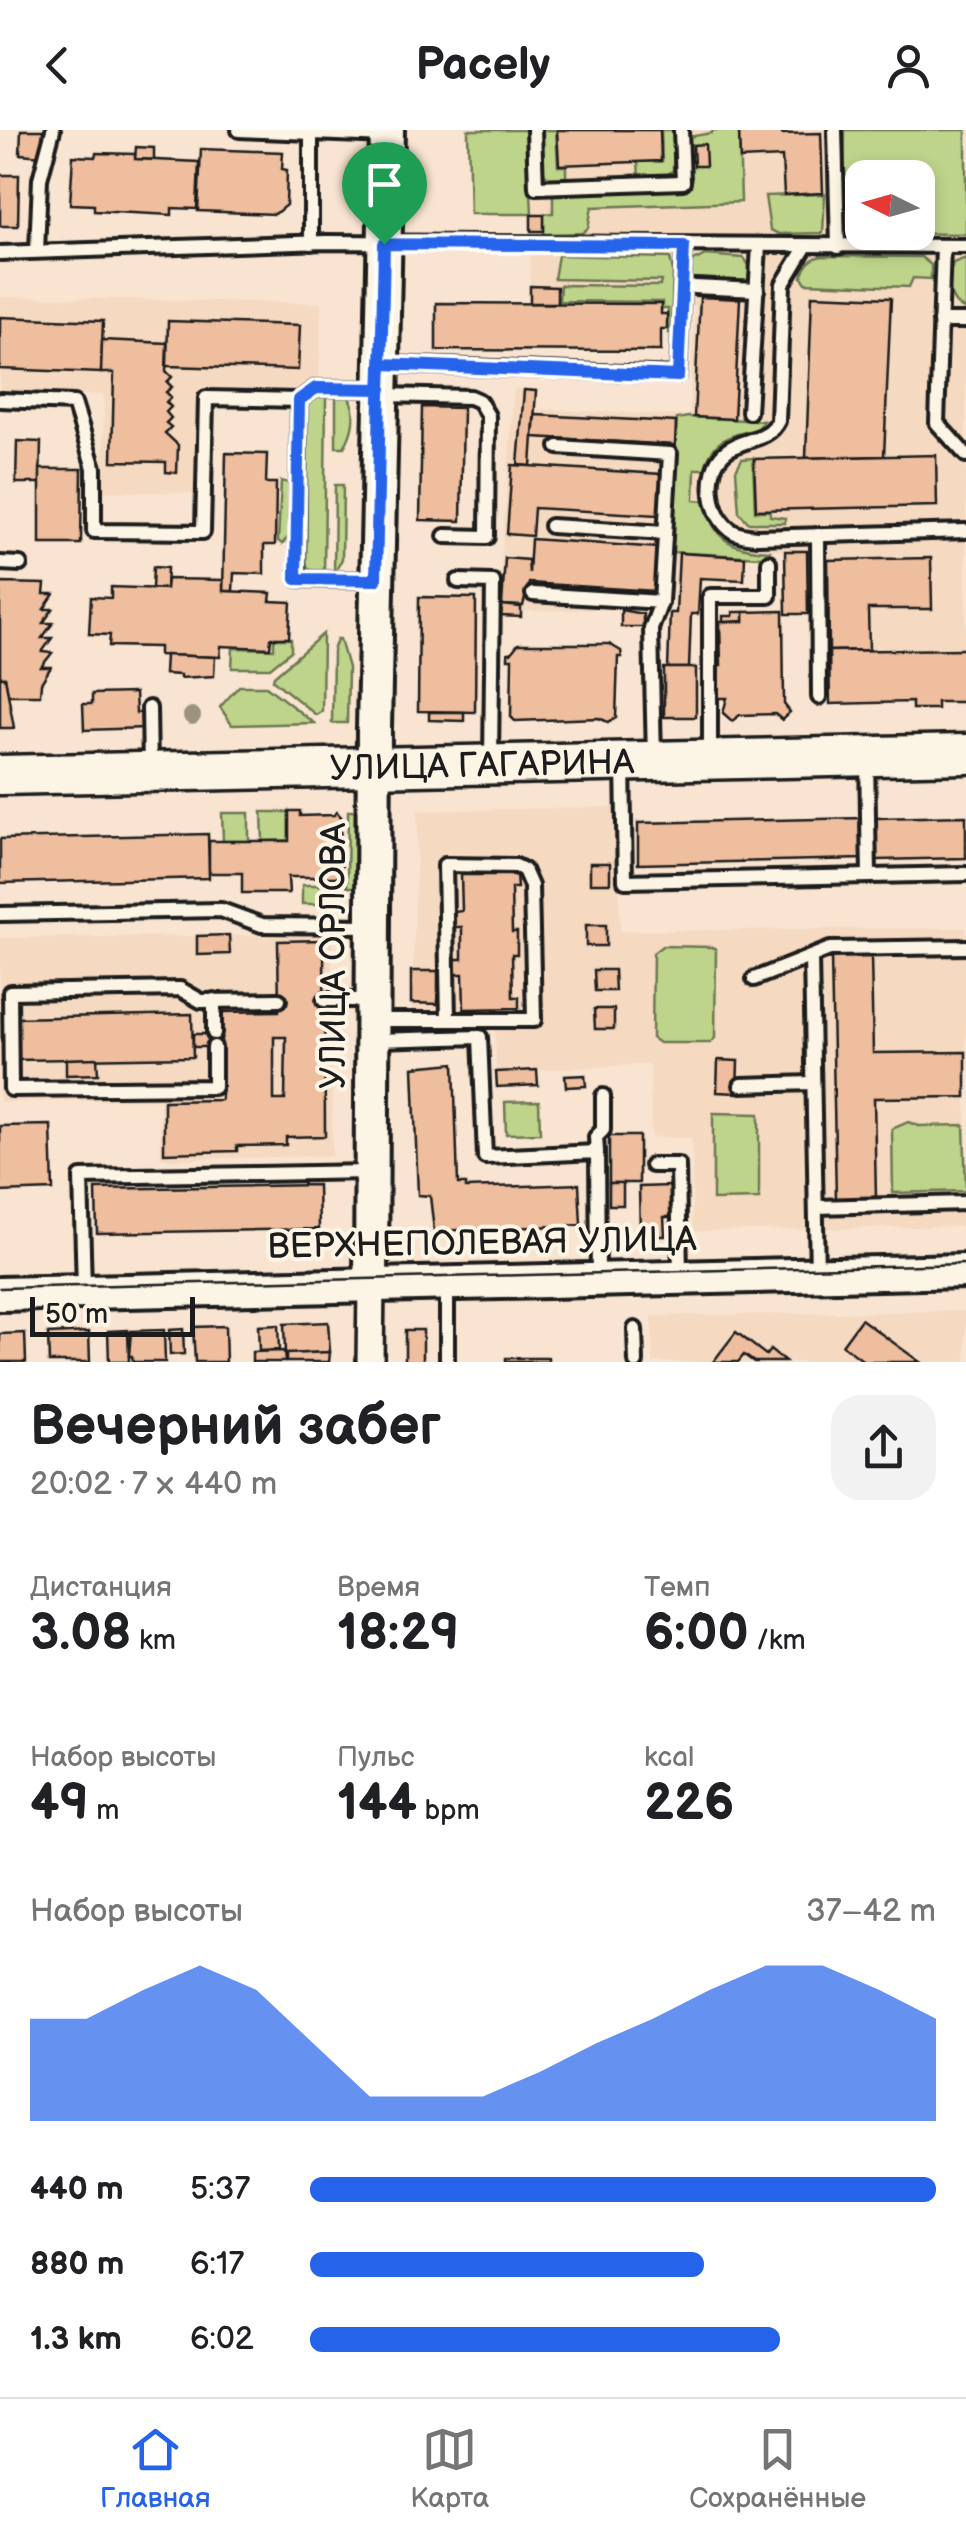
<!DOCTYPE html>
<html lang="ru">
<meta charset="utf-8">
<style>
:root{--surface:#fff;--page:#f2f2f2;--text:#202124;--muted:#757577;--line:#e0e0e0;--accent:#2563eb}
body{margin:0;font-family:"Balsamiq Sans",sans-serif;background:var(--page);color:var(--text);height:100vh;display:flex;flex-direction:column;font-size:38px;white-space:nowrap}
*{box-sizing:border-box;margin:0}
p{font-size:32px;color:var(--muted)}
.icon{flex:none;width:55px;height:55px;fill:none;stroke:currentColor;stroke-width:2;stroke-linecap:round;stroke-linejoin:round}
.map{position:relative;height:1232px;overflow:hidden}
.sheet{display:flex;flex-direction:column;background:var(--surface);flex:1}
.sheet>*{flex:none}
.needle{width:65px;rotate:275deg}
.buttons{position:absolute;left:845px;top:30px;display:grid;gap:20px}
.buttons a{display:grid;place-items:center;width:90px;height:90px;border-radius:20px;background:var(--surface);box-shadow:0 5px 15px #0003;font-size:50px}
.scale{position:absolute;left:30px;bottom:25px;width:165px;box-sizing:border-box;padding-left:10px;border:5px solid #1c1c1c;border-top:0;font-size:28px;line-height:35px;white-space:nowrap;color:#1c1c1c;-webkit-text-stroke:8px #fcf5e5;paint-order:stroke}
.pin{position:absolute;display:grid;place-items:center;width:85px;height:85px;color:#fff;margin:-102px -42px;border-radius:50% 50% 50% 0;rotate:-45deg;box-shadow:0 0 10px #0007}
.pin .icon{rotate:45deg}
.round{display:grid;place-items:center;flex:none;width:105px;height:105px;border-radius:30px;background:var(--page)}
.summary{display:flex;align-items:center;justify-content:space-between;height:170px;padding:0 30px}
h1{font-size:55px;font-weight:600;line-height:75px}
.stats{display:grid;grid-template-columns:repeat(3,1fr);gap:15px;height:170px;padding:10px 30px}
.stats div{display:grid;align-content:center}
.stats b{font-size:50px;font-weight:600}
.stats small{font-size:28px;font-weight:400}
.stats p{font-size:28px}
.chart{height:280px;padding:20px 30px}
.chart p{display:flex;justify-content:space-between}
.chart svg{width:100%;height:180px;margin-top:10px;fill:var(--accent);opacity:.7}
ul{padding:0 30px;list-style:none;font-size:32px}
li{display:grid;grid-template-columns:160px 120px 1fr;align-items:center;height:75px}
li i{height:25px;border-radius:12px;background:var(--accent)}
header{display:flex;justify-content:space-between;align-items:center;height:130px;padding:0 30px;background:var(--surface);font-size:45px;font-weight:600}
.tab-bar{display:flex;justify-content:space-around;align-items:center;height:140px;border-top:2px solid var(--line);background:var(--surface);font-size:28px;color:var(--muted)}
.tab-bar a{display:grid;justify-items:center;gap:5px}
.tab-bar .selected{color:var(--accent)}
.map>svg:first-child{display:block}
</style>
<header><svg class="icon" aria-label="back" viewBox="0 0 24 24"><path d="M15 5l-7 7 7 7"/></svg>Pacely<svg class="icon" aria-label="person" viewBox="0 0 24 24"><circle cx="12" cy="8" r="4"/><path d="M4 21q1-7 8-7t8 7"/></svg></header>
<div class="map">
<svg width="966" height="1232" viewBox="0 0 966 1232">
<rect width="100%" height="100%" fill="#f8e4d0"/>
<filter id="ink" filterUnits="userSpaceOnUse"><feTurbulence type="fractalNoise" baseFrequency=".01" numOctaves="2"/><feDisplacementMap in="SourceGraphic" scale="20" xChannelSelector="R" yChannelSelector="G"/><feConvolveMatrix kernelMatrix="1 2 1 2 8 2 1 2 1" color-interpolation-filters="sRGB"/></filter>
<g filter="url(#ink)">
<g fill="#f5d9c1" fill-rule="evenodd">
<path d="M466,0h500v572l-136,2 -2,-144 -19,-1 -1,-8 -40,-1 -8,6 -81,-4 -2,42h-20l-13,19 -23,-5 -89,3 -34,-2 16,-220 23,2 -1,18 153,7 6,-111 -165,-3 1,-87h-62zM862,48h56v54h-56z"/>
<path d="M0,167l321,6 -2,86 -120,-2 -2,106 -94,-2 1,-96 -104,-2z"/>
<path d="M617,677l3,124 346,-3v298l-273,5 -1,-93 -41,-1 -1,-73 -154,8 -1,-42 -84,1 7,-220z"/>
<path d="M332,805v221l-171,3 -1,-60 -160,3v-164z"/>
<path d="M966,1181v51h-313l-1,-46z"/>
</g>
<g fill="#bed48a" stroke="#6d7853" stroke-width="2.5">
<path d="M468,0h60l4,84h-62z"/>
<path d="M537,0h19l2,36h8v17l-14,-2 -11,-11z"/>
<path d="M661,0h13l-1,40 -8,7 -26,2 -1,-17 24,-1z"/>
<path d="M713,0h26l2,72 -149,5 -4,21 -6,5 -38,1v-20l9,-1v-21l136,-5 -1,-50 24,-4z"/>
<path d="M845,0h121v104l-89,-1 41,-1v-54h-56l-1,46c-23,-23 -16,-64 -16,-94z"/>
<path d="M825,64l-2,39 -44,1 -9,-4 -5,-34z"/>
<path d="M558,125l112,3 3,13 -2,62h-3v-24h-6v-7l-103,-1 1,-16 100,1 1,-5 -107,-2z"/>
<path d="M705,125l39,3 7,10v13l-62,-3 3,-16z"/>
<path d="M822,126l99,1 10,8v14l-18,-1 -4,9 -103,-4 -4,-6c2,-11 9,-19 20,-21z"/>
<path d="M966,128v52c-20,-8 -19,-29 -13,-47z"/>
<path d="M318,266h8l-2,178 -16,-5 -3,-11 1,-149 4,-8z"/>
<path d="M336,266h12c10,15 5,37 -4,51h-8z"/>
<path d="M688,287l75,4 -5,8c-26,5 -47,10 -53,40h-10l-1,31 11,1c8,40 27,48 64,50l-8,6 -91,-5 7,-133z"/>
<path d="M753,328l2,53h15v5l15,2v5h-36l-10,-11 -3,-42 6,-11z"/>
<path d="M281,351l8,2 2,5 -2,48 -7,8 -4,-3z"/>
<path d="M335,355h8l-1,74 -8,15z"/>
<path d="M323,504l-1,77 -6,4 -43,-35 1,-4z"/>
<path d="M274,509h17v12l-21,17h-38l1,-20 41,1z"/>
<path d="M337,509h3l8,29 -1,55h-15l1,-72z"/>
<path d="M239,556h27l48,37 -82,2 -12,-18z"/>
<path d="M348,681h16v76h-17z"/>
<path d="M262,682h27v28l-26,1z"/>
<path d="M222,683h27v28h-26z"/>
<rect x="302" y="755" width="36" height="19"/>
<path d="M662,816l50,1 4,2 -1,89 -5,5h-51l-7,-5 1,-85z"/>
<path d="M539,971l1,32 -34,1 -1,-32z"/>
<path d="M713,983l46,1v85l-46,1z"/>
<path d="M908,992l11,4 45,-1 2,66 -73,2 -1,-64z"/>
</g>
<g fill="#eebe9f" stroke="#1c1c1c" stroke-width="2.5" fill-rule="evenodd">
<path d="M21,0h22l-1,26 -22,-2z"/>
<path d="M557,0h103l1,31 -102,4z"/>
<path d="M739,0h42l1,4 39,-1 2,60 -39,2 -2,-38 -42,2z"/>
<path d="M705,14l1,22h-12l-1,-21z"/>
<path d="M136,17l18,1v12l-19,-1z"/>
<path d="M201,19l82,3 -1,17 5,1 -1,35 -11,9 -77,-3z"/>
<path d="M96,23l39,1v5l64,3 -2,47 -25,-1v7l-78,-4v-6l-24,-1 3,-48 22,1z"/>
<path d="M0,45h19l-1,51h-18z"/>
<rect x="531" y="85" width="13" height="16"/>
<path d="M530,156l27,1v16h-27z"/>
<path d="M812,165l79,3 -7,158 -78,2z"/>
<path d="M700,167l40,2 -6,120 -40,-2z"/>
<path d="M436,173l225,1v10h6v15h-6v22l-225,-1z"/>
<path d="M0,187l103,4 -2,52 -101,-4z"/>
<path d="M168,191l132,4 -2,45 -131,-4z"/>
<path d="M102,210l65,3 -1,28 6,6 -5,5 5,5 -6,5 5,5 -5,5 5,5 -5,5 5,6 -5,5 5,4 -6,6 13,12 -1,28 -11,-1v-10l-54,-1 2,-88h-13z"/>
<path d="M524,260l12,1 -5,75 -13,-1z"/>
<path d="M422,277l41,1 -2,113 -41,-1z"/>
<path d="M535,285l141,7 -1,23 -142,-8z"/>
<path d="M17,311l24,1 -1,41h-24z"/>
<path d="M226,323l41,1 -1,29h10l-1,62h-11v29l-30,-1 -1,18h-10z"/>
<path d="M936,325l1,51 -181,4 -2,-51z"/>
<path d="M512,335l150,9 -4,41 -124,-7 -2,28 -25,-2z"/>
<path d="M40,339h42l-1,75h-41z"/>
<path d="M531,409l129,9 -5,43 -126,-8 -6,23 -21,-1 3,-47 23,2 1,13z"/>
<path d="M785,421h22l1,63h-22z"/>
<path d="M679,423l66,4 -1,23 -44,-2 -2,36h-7l-2,54h-21l2,-55h6z"/>
<path d="M931,428l1,51h-64l1,41 -40,1 -1,-91z"/>
<path d="M153,437l14,1 -1,21 -14,-1z"/>
<path d="M167,449l56,1v11l48,2 -1,8 21,1 -2,36h-18l-1,10 -49,-2 -1,11 -61,-2v-8l-50,-1 1,-11 -21,-1 2,-37 20,1v-11l55,2z"/>
<path d="M0,453l45,1 -1,10h10l-10,15h9l-10,14h10l-11,15h10l-10,14 10,1 -11,14h10l-10,16 -1,12h-32l-3,-18h-5z"/>
<path d="M419,467l57,1 -1,114 -57,-1z"/>
<path d="M502,475l19,2v10l-20,-1z"/>
<path d="M621,480l22,4v13h-22z"/>
<path d="M783,481l1,93 6,8 -8,8 -7,-6 -35,1 -8,6 -9,-8 4,-15h-11v-33h5l-1,-43 24,-1v-9z"/>
<path d="M733,482h11v9l-21,1v-6h10z"/>
<path d="M518,514h91l12,7 1,6h-4l-2,61 -8,4 -9,-4 -84,3 -4,-4 1,-58h-4v-6h3z"/>
<path d="M963,519h3v53h-29v7h-25v-7l-82,2 -1,-53z"/>
<path d="M165,525l50,2 -1,19 -34,2v-3l-16,-1z"/>
<rect x="664" y="538" width="32" height="49"/>
<path d="M0,547h5l9,51h-14z"/>
<path d="M135,563l1,20 9,-1v16l-61,2 -1,-26h9v-10z"/>
<path d="M429,582h35v9l-35,-1z"/>
<path d="M289,681h11v5l34,-1 3,-3 6,7 -3,3 2,55h-54l1,16h-47v-20h-33v-32h80z"/>
<path d="M966,686v42l-89,2 -1,-42z"/>
<path d="M863,688l1,41 -226,5v-41z"/>
<path d="M208,704l1,44 -209,5v-44z"/>
<rect x="590" y="733" width="20" height="20"/>
<path d="M461,745h55l1,13h-6l1,44h5v22h-5l1,43h6v11l-55,1 -1,-35h-8v-15h7v-32h-8v-15l8,-1z"/>
<rect x="586" y="795" width="20" height="21"/>
<path d="M229,805l1,19 -33,1v-19z"/>
<path d="M324,810l1,196 -39,1v8l-49,1v5l-73,2v-52l57,-1v-88l58,-1 -1,-70zM274,907h12l-1,63h-11z"/>
<path d="M871,826l2,97 93,-1v45l-92,1 2,100 -40,1 -5,-242z"/>
<path d="M594,840h20l1,21h-20z"/>
<path d="M411,841h27v33l-27,-1z"/>
<path d="M594,879h20v20h-19z"/>
<path d="M192,884l1,43 -177,3 -1,-42z"/>
<path d="M193,904h27l1,13h-28z"/>
<path d="M97,928l1,16 -32,1v-16z"/>
<path d="M718,930l20,1 -1,32 -20,-1z"/>
<path d="M454,933l4,121h8v4l113,-4 2,41 -147,6 -4,-35 -12,-1 -5,-128z"/>
<path d="M537,940l1,15 -41,2 -1,-15z"/>
<path d="M585,945l1,11 -20,1 -1,-11z"/>
<path d="M51,995l2,65 -53,2v-66z"/>
<rect x="609" y="1006" width="30" height="47"/>
<rect x="609" y="1053" width="14" height="22"/>
<path d="M318,1055l1,44 -222,4 -1,-44z"/>
<path d="M670,1056l1,31h-7l1,19h-25l-1,-49z"/>
<path d="M861,1189l59,43h-55l-23,-17z"/>
<path d="M328,1192l2,30 -45,2 -1,-30z"/>
<path d="M278,1195l1,25 -20,1 -1,-25z"/>
<path d="M225,1196l1,36h-31l-2,-35z"/>
<path d="M183,1199l1,25 -14,1 -1,-25z"/>
<path d="M128,1200l1,32h-20l-1,-31z"/>
<path d="M164,1200l1,32h-32l-1,-6h-3l2,-25z"/>
<rect x="405" y="1200" width="18" height="32"/>
<path d="M89,1202l1,30h-41l-1,-28z"/>
<path d="M736,1202l30,23 4,-5 15,12h-31l-10,-7 -6,7h-25z"/>
<path d="M25,1203l1,29h-26v-28z"/>
<path d="M284,1221l1,11h-33v-10z"/>
<path d="M330,1222l-1,10h-43v-8z"/>
<rect x="506" y="1228" width="42" height="4"/>
</g>
<g fill="none" stroke-linecap="round" stroke-linejoin="round">
<g stroke="#1c1c1c" stroke-width="20">
<g id="service">
<path d="M239,0l148,6"/>
<path d="M534,0l2,57 147,-5 -2,-52"/>
<path d="M835,0l3,117"/>
<path d="M311,113v-110"/>
<path d="M806,116l-23,38 -5,137c-10,21 -38,17 -54,32 -19,17 -15,58 3,74 8,8 19,9 30,10l209,-6"/>
<path d="M943,116l-6,177 29,32"/>
<path d="M37,121l3,-72 13,-49"/>
<path d="M0,123l326,-11 640,4"/>
<path d="M694,157l63,3"/>
<path d="M940,191h26"/>
<path d="M384,234l294,11 6,-130"/>
<path d="M383,265l87,2 9,4 9,15 -1,121 -42,-1"/>
<path d="M0,270l74,3 20,65v63l109,1 3,-134 93,2 17,-12 65,1"/>
<path d="M299,270l-2,179 78,1"/>
<path d="M749,282l10,-166"/>
<path d="M558,317l112,7 -9,148 -10,27 3,129"/>
<path d="M551,396l114,7"/>
<path d="M818,405l1,162"/>
<path d="M0,433l20,1"/>
<path d="M458,451l35,1 -2,178"/>
<path d="M533,464l128,8"/>
<path d="M149,578l1,60"/>
<path d="M710,626v-160h59v-34"/>
<path d="M867,628l2,118"/>
<path d="M623,634l2,117 341,-7"/>
<path d="M0,784l221,-4 41,15 108,1"/>
<path d="M811,827l6,317"/>
<path d="M754,849l76,-30 136,-2"/>
<path d="M214,870v33"/>
<path d="M324,870h46"/>
<path d="M373,890h75l-3,-155 71,1 8,4 7,16 3,134h-86"/>
<path d="M375,910l105,-3 5,120 112,-5 1,127"/>
<path d="M214,917v40l-203,2 -1,-97 170,-3 21,12 78,-1"/>
<path d="M741,955l72,-2"/>
<path d="M597,1022l-1,-15 7,-7v-34"/>
<path d="M652,1035h26l2,110"/>
<path d="M816,1077l150,-4"/>
<path d="M84,1159l-3,-112 288,-5"/>
<path d="M635,1199l1,33"/>
<path d="M447,1232v-77"/>
</g>
</g>
<g stroke="#1c1c1c" stroke-width="32">
<path id="minor" d="M370,1232l1,-77"/>
</g>
<g stroke="#1c1c1c" stroke-width="40">
<g id="tertiary">
<path d="M371,1155l3,-557 13,-598"/>
<path d="M0,1164l966,-23"/>
</g>
</g>
<g stroke="#1c1c1c" stroke-width="45">
<g id="secondary">
<path id="s1" d="M0,645l966,-21"/>
</g>
</g>
<use href="#service" stroke="#fcf5e5" stroke-width="12"/>
<use href="#minor" stroke="#fcf5e5" stroke-width="25"/>
<use href="#tertiary" stroke="#fcf5e5" stroke-width="32"/>
<use href="#secondary" stroke="#fcf5e5" stroke-width="38"/>
<path stroke="#1c1c1c" stroke-width="2.5" d="M0,1158l966,-24"/>
</g>
<circle fill="#9a947f" cx="192" cy="586" r="9"/>
</g>
<g fill="none" stroke-linecap="round" stroke-linejoin="round" filter="url(#ink)">
<g stroke="#fff" stroke-width="20">
<path id="route" d="M384,114c-1,50 -2,101 -4,151l-4,185 -80,-1 3,-179 17,-12 65,1 1,-25 296,12 6,-130 -300,-2"/>
</g>
<use href="#route" stroke="#2563eb" stroke-width="12"/>
</g>
<g text-anchor="middle" stroke-width="8" stroke-linejoin="round" paint-order="stroke">
<g font-size="35" fill="#1c1c1c" stroke="#fcf5e5">
<text dy="12" stroke="none"><textPath href="#s1" startOffset="482">УЛИЦА ГАГАРИНА</textPath></text>
<text transform="translate(333 826) rotate(-90)" y="12">УЛИЦА ОРЛОВА</text>
<text transform="translate(482 1112) rotate(-1)" y="12">ВЕРХНЕПОЛЕВАЯ УЛИЦА</text>
</g>
</g>
</svg>
<div class="buttons">
<a><svg class="needle" viewBox="-14 -14 28 28"><path d="M0-13l5 13h-10z" fill="#e53935"/><path d="M0 13l5-13h-10z" fill="#757577"/></svg></a>
</div>
<div class="scale">50 m</div>
<div class="pin" style="left:384px;top:114px;background:#1e9e55"><svg class="icon" aria-label="arrive" viewBox="0 0 24 24"><path d="M6 21V4h12l-3 4 3 4H6"/></svg></div>
</div>
<section class="sheet">
<div class="summary"><div><h1>Вечерний забег</h1><p>20:02 · 7 × 440 m</p></div><a class="round"><svg class="icon" aria-label="share" viewBox="0 0 24 24"><path d="M12 15V3M7 8l5-5 5 5M5 13v7h14v-7"/></svg></a></div>
<div class="stats">
<div><p>Дистанция</p><b>3.08<small> km</small></b></div>
<div><p>Время</p><b>18:29</b></div>
<div><p>Темп</p><b>6:00<small> /km</small></b></div>
</div>
<div class="stats">
<div><p>Набор высоты</p><b>49<small> m</small></b></div>
<div><p>Пульс</p><b>144<small> bpm</small></b></div>
<div><p>kcal</p><b>226</b></div>
</div>
<div class="chart"><p><span>Набор высоты</span>37–42 m</p>
<svg viewBox="0 0 160 44" preserveAspectRatio="none"><path d="M0 44V19L10 19L20 12L30 6L40 12L50 25L60 38L70 38L80 38L90 32L100 25L110 19L120 12L130 6L140 6L150 12L160 19V44z"/></svg>
</div>
<ul>
<li><b>440 m</b>5:37<i style="width:100%"></i></li>
<li><b>880 m</b>6:17<i style="width:63%"></i></li>
<li><b>1.3 km</b>6:02<i style="width:75%"></i></li>
</ul>
</section>
<nav class="tab-bar">
<a class="selected"><svg class="icon" aria-label="home" viewBox="0 0 24 24"><path d="M3 11l9-7 9 7M6 9v11h12V9"/></svg>Главная</a>
<a><svg class="icon" aria-label="map" viewBox="0 0 24 24"><path d="M3 6l6-2 6 2 6-2v14l-6 2-6-2-6 2zM9 4v14M15 6v14"/></svg>Карта</a>
<a><svg class="icon" aria-label="saved" viewBox="0 0 24 24"><path d="M7 4h10v16l-5-4-5 4z"/></svg>Сохранённые</a>
</nav>
